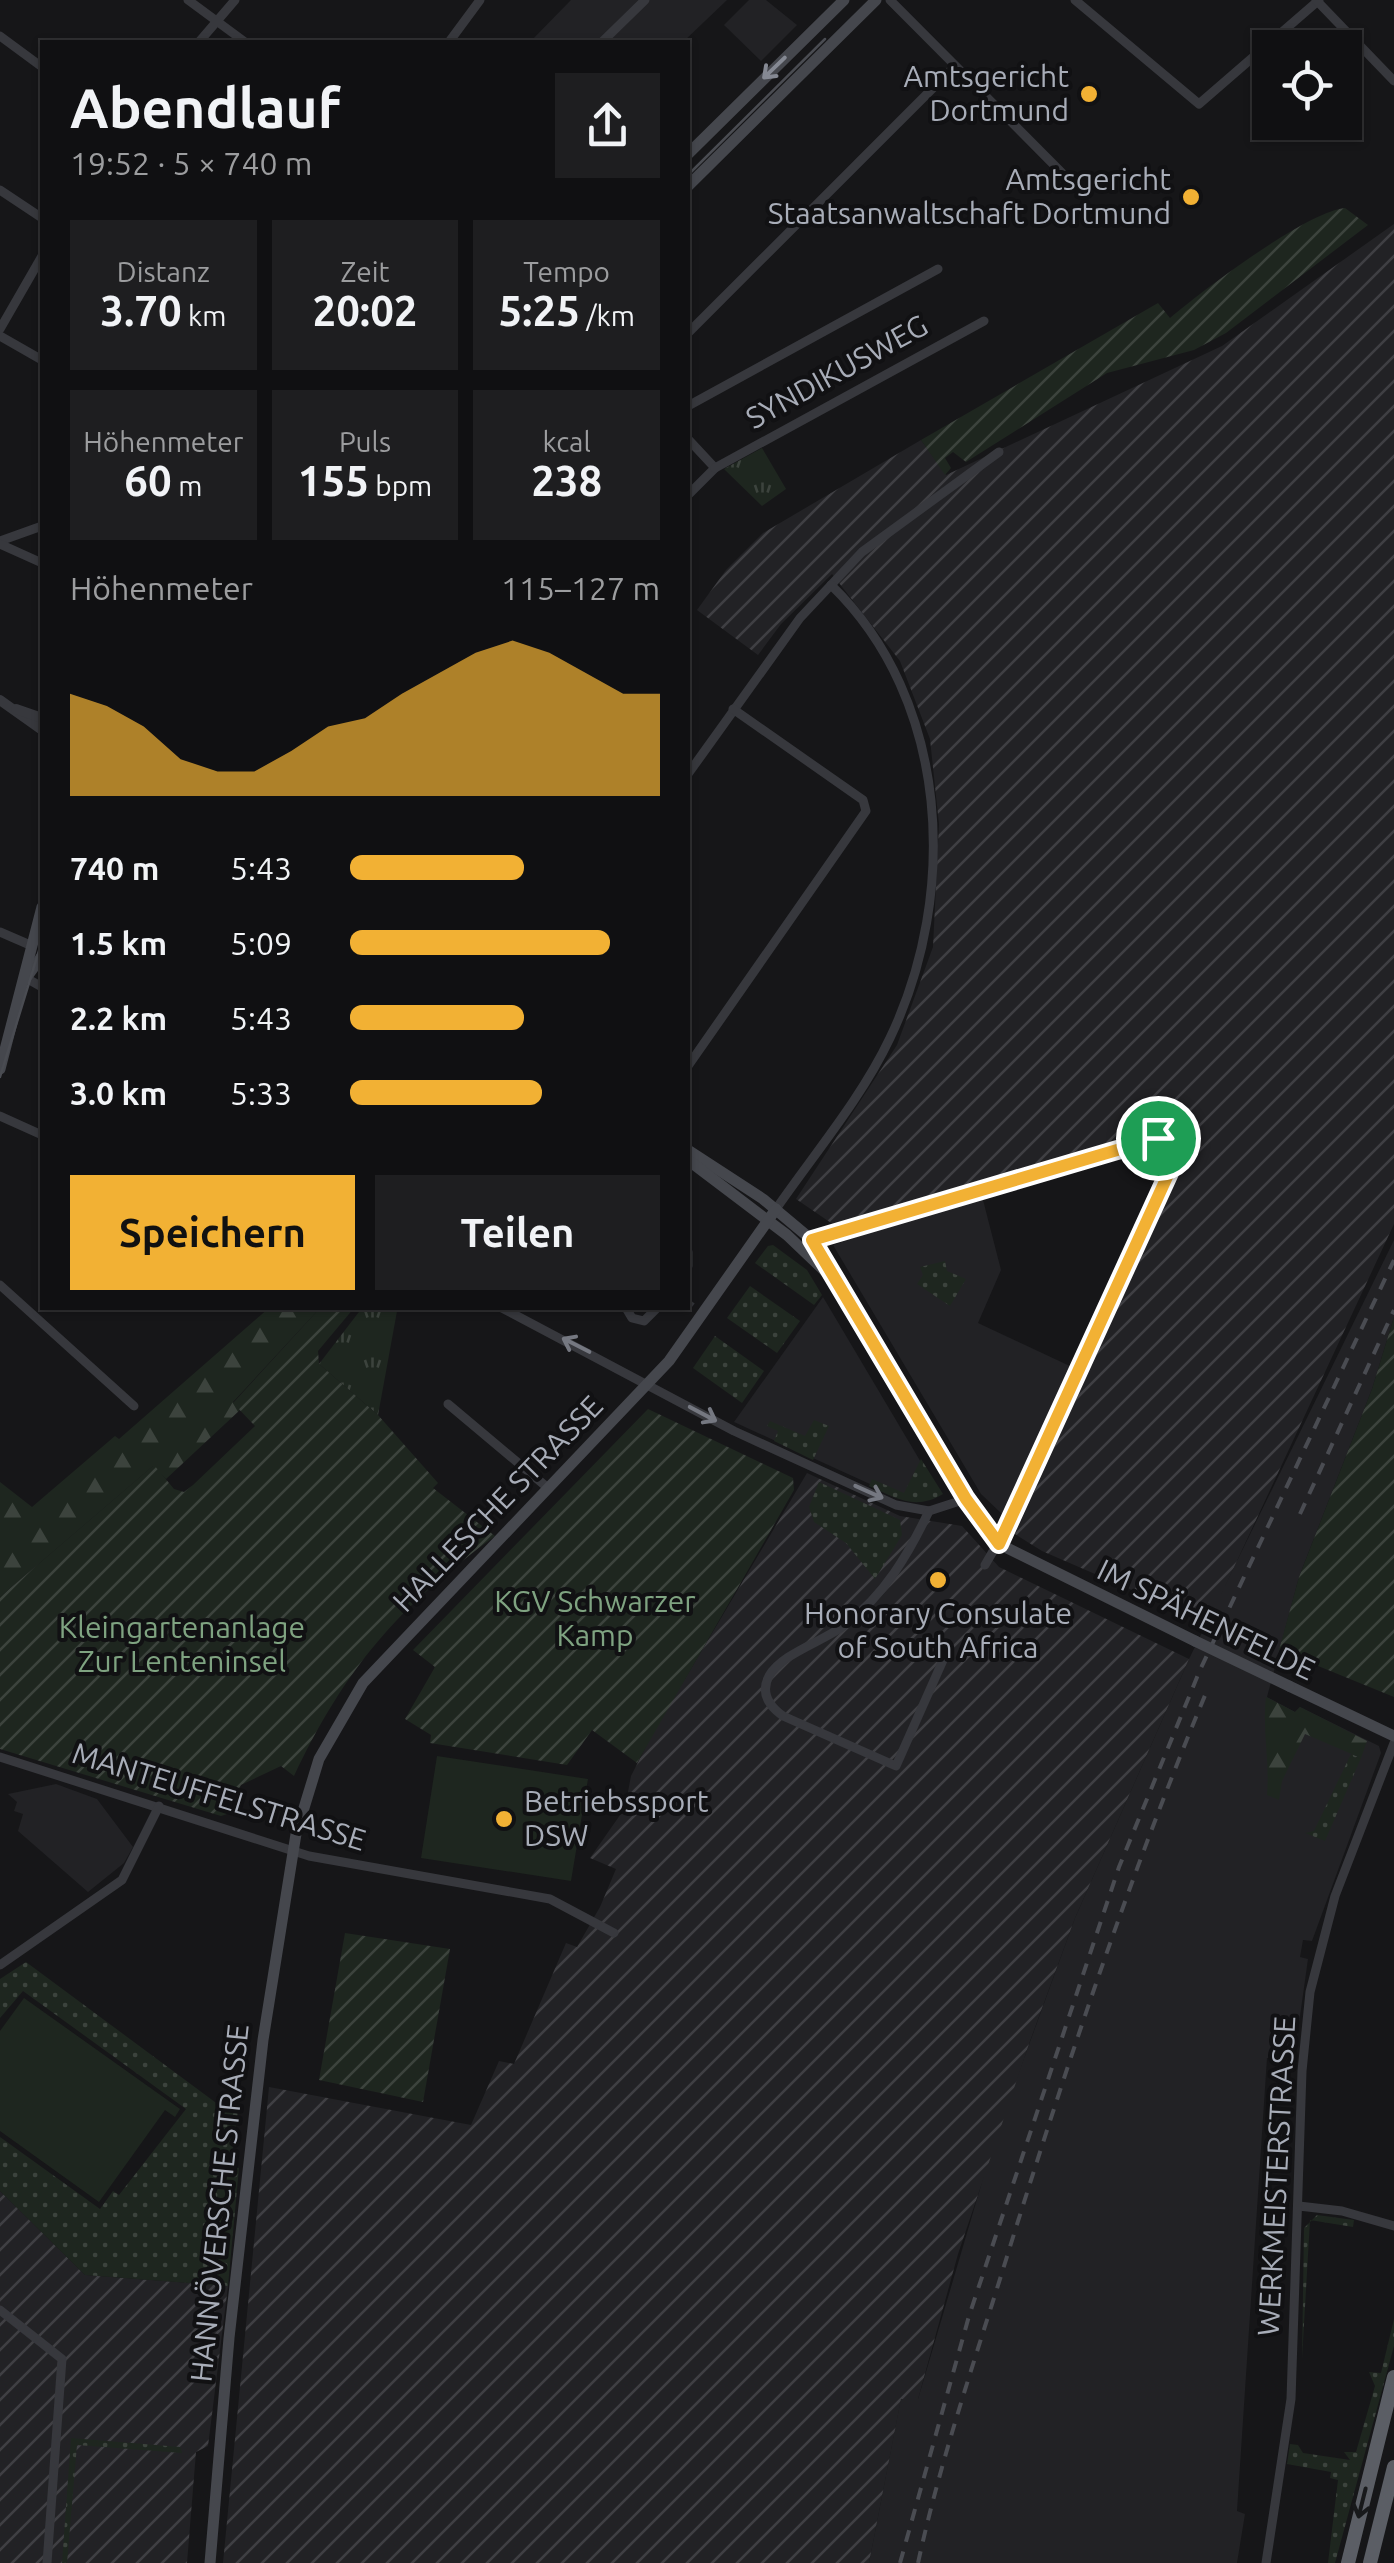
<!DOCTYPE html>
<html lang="de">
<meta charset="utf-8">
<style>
:root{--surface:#101012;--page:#1e1e20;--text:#f1f3f6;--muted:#9c9d9f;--line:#303032;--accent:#f2b134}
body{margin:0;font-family:Ubuntu,sans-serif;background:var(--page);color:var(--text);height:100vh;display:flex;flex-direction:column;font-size:38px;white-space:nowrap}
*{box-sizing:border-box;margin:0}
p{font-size:32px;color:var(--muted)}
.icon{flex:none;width:55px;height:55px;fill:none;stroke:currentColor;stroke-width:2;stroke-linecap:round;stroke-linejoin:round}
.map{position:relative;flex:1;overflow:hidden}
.drawer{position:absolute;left:40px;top:40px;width:650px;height:1270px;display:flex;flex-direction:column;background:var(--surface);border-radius:0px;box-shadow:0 2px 8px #0004,0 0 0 2px var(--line)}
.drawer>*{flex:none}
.controls{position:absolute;left:1252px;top:30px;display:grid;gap:20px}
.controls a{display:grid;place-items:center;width:110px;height:110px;border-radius:0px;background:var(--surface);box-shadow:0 2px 8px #0004,0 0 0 2px var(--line);font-size:50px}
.pin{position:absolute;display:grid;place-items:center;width:85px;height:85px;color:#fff;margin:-42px;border:5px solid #fff;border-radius:50%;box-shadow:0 2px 10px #0007}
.round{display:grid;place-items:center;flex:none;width:105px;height:105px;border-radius:0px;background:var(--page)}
.overview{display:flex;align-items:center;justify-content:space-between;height:170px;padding:0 30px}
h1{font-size:55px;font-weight:600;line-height:75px}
.stats{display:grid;grid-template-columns:repeat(3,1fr);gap:15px;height:170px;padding:10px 30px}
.stats div{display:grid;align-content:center;border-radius:0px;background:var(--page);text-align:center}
.stats b{font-size:42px;font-weight:600}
.stats small{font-size:28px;font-weight:400}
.stats p{font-size:28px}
.chart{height:280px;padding:20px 30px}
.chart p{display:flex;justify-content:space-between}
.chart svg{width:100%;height:180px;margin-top:10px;fill:var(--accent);opacity:.7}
.button{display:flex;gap:20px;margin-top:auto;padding:20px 30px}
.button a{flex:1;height:115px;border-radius:0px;background:var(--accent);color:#111;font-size:40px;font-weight:600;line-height:115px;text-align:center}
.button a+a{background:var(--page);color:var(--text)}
ul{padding:0 30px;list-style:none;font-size:32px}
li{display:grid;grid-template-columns:160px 120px 1fr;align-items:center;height:75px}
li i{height:25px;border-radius:12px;background:var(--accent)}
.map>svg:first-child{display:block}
</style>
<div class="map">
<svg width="1394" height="2563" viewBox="0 0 1394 2563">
<defs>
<pattern id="industrial-furrows" width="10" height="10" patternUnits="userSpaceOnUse" patternTransform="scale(2.5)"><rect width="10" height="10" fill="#222225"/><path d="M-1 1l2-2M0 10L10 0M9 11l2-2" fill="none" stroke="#3f3f43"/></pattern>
<pattern id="grass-dots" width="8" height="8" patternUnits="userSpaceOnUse" patternTransform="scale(2.5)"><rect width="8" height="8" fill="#1e261f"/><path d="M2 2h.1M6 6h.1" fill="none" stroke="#3c433d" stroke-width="1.8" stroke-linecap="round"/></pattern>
<pattern id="forest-firs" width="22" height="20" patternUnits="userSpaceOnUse" patternTransform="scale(2.5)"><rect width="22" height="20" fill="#1e261f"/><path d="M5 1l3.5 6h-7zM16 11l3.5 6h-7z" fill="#3c433d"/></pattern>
<pattern id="park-tufts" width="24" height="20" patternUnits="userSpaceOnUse" patternTransform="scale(2.5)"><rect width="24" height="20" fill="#1e261f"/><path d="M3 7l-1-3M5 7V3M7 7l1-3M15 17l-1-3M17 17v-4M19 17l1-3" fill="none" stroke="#3c433d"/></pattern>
<pattern id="garden-furrows" width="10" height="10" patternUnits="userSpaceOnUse" patternTransform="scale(2.5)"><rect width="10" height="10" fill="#1e261f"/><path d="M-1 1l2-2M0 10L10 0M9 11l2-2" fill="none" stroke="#3c433d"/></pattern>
</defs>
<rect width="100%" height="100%" fill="#161618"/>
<g fill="#222225">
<path d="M571,0h156l-44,42h-153z"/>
<path d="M749,0h17l31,25 -36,36 -37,-36z"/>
<path d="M982,1196l19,74 -23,53 94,44 -70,147 -21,-20 -148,-249z"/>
<path d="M1394,1240v77l-22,72 -73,188 -32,120 28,15 5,-5 79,39 2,7 -69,188 -9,-1 -3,17 8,2 -14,100 -27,-1 -30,453 8,3 -8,49h-368l32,-165 17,1 77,-261 80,-220 114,-259z"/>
<path d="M823,1297l115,194 -31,10 -173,-79z"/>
<path d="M56,1784l41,15 36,48 -9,16 -36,29 -70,-61 5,-17 -9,-3 3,-9 -9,-8z"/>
</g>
<g fill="url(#industrial-furrows)">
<path d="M1394,224v1000l-186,399 -166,-72 -27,-17 168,-370 1,-27 -20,-8 -327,98 -41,-28 101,-154 36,-98 6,-123 -9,-85 -30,-78 -68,-87 -51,50 -23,31 -61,-45 29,-40 37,-37 158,-93 25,35 276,-129z"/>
<path d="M807,1473l93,43 62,10 37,41 190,92 -114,259 -45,123 -72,213 -40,145h-17l-32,164h-646l46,-476 202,38 28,-64 15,3 52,-121 11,4 23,-40 16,-38 -26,-11 35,-50 6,-32 22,-43z"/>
<path d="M0,2191l85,84 143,11 -20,160 -12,6 -9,111h-187z"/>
</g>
<g fill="url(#grass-dots)">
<path d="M773,1245l34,25 15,25 -8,10 -59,-42 13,-17z"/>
<path d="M945,1261l2,10 19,8 -16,27 -33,-22 6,-9 -3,-8z"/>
<path d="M750,1286l50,35 -23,32 -50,-35z"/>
<path d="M715,1336l49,35 -22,32 -49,-35z"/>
<path d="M814,1420l15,6 -16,34 -39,-19 4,-10 -11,-5 3,-5 35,15z"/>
<path d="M921,1459l22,35c-28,17 -47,4 -74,-8l3,-7 32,14z"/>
<path d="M819,1482l81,38 2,15 -27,44 -29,-36 -32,-21 -5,-15z"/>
<path d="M1351,1754l10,4 -36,83 -20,-8 9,-2z"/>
<path d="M26,1962l197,146 15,5 -8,53 9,2 -11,118 -143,-11 -85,-84v-54l100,72 13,-18 6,4 67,-86 -163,-118 -23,27v-39z"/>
<path d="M1317,2215l37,5 -1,7 -43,-7 -8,139 2,-131z"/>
<path d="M1394,2319v27l-59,217h-7l10,-83 -8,-2 1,-6 -44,-8 3,-20 8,1 5,8 47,7 -6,-8h12l19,-66 -6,-14 12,1z"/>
<path d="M71,2438l109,9 2,6 -105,-8 -10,118h-5z"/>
</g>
<g fill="url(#forest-firs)">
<path d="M269,1308h51l-87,94 7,8 -74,69 -13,-13 -153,131v-115l32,25 83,-71 4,3z"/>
<path d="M1266,1697l29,15 5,-5 67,34 -6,17 -56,-24 -23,47 -3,19 -12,-5c3,-34 -5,-64 -1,-98z"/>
</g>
<g fill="url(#park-tufts)">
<path d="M762,448l24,41 -24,17 -38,-37z"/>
<path d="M362,1308l35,3 -19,104 -59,-51z"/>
</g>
<g fill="url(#garden-furrows)">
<path d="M1345,208l23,17 -142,108 -32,17 -87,23 -141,89 -13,-10 -8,6 6,10 -6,7 -24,-35 237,-137 12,15c33,-28 136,-106 175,-110z"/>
<path d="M320,1308h34l-36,43 1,13 59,51 60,68 -5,5 62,48c-98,72 -149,131 -201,240l-13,-10 -40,19 -14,29 -6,2 -221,-67v-152l154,-132 20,24 10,3 9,-7 62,-59 -22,-23z"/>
<path d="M1394,1317v380l-115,-47 20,-73 73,-188z"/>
<path d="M648,1409l145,69 1,12 -157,273 -45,-33 -25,35 -137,-22 1,-8 -26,-16 30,-52 -22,-17z"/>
<path d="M345,1933l105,16 -27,153 -104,-22z"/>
</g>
<g fill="#1e261f">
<path d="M437,1756l151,23 -17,102 -150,-23z"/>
<path d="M24,1998l156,111 -5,8 -10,-7 -66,92 -99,-71v-100z"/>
</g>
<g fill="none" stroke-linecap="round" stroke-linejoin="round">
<path stroke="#333438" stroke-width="9" stroke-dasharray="9 4.5" stroke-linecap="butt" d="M688,1304l4,3"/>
<g stroke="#37383d" stroke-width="9">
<path d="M188,0l57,42"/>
<path d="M890,0l175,176"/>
<path d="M1075,0l124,104 120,-104"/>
<path d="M1316,0l78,81"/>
<path d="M0,36l42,31"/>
<path d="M199,42l36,-42"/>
<path d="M449,42l31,-42"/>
<path d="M602,42l43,-42"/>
<path d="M0,190l42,28"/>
<path d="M0,329l42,-73"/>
<path d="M688,333l267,-267"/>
<path d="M0,336l42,24"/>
<path d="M688,406l250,-137"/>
<path d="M688,439l27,29 -27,27"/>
<path d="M715,468l269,-147"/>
<path d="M0,541l42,-15"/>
<path d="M0,544l42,19"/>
<path d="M688,774l112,-156 62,-66 137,-100"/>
<path d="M0,932l30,13"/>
<path d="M26,978l16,9"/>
<path d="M688,1066l178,-255 -3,-11 -130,-91"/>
<path d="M0,1116l42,19"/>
<path d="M776,1209c38,-55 85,-110 114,-171 69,-144 60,-338 -59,-453"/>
<path d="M812,1240l346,-102 14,6v22l-166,363 -21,36"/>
<path d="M688,1252v14"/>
<path d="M0,1285l134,121"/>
<path d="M502,1308l232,123 162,74 33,6 37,-12"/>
<path d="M626,1308l6,10 12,3 13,-13"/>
<path d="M448,1404l100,84"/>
<path d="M929,1511c-21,44 -44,83 -83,113 -21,17 -64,29 -77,52 -9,17 0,30 14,40l113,50 52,-117"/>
<path d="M0,1757l309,99 241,43 64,34"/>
<path d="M0,1965l122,-85 37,-74"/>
<path d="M1299,2206l43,5 52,15"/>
<path d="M0,2310l62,49 -15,204"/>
<path d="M1266,2563l25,-164 11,-328 8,-79 25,-96 59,-153"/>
</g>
<g stroke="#37383d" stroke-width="10">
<path d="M0,700l42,30"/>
<path d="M16,709l26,9"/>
</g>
<g stroke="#45474d" stroke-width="11">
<path d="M688,154l156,-154"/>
<path d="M688,186l188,-186"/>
<path d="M26,978l16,-22"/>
<path d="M0,1069l42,-162"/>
<path d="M688,1150l75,49 49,41 154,259 33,45 196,97"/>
<path d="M688,1160l99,75 44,42"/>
<path d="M1289,1686l105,50"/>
<path d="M210,2563l19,-225 34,-298 33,-206 23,-75 44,-76 306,-322 107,-152"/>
</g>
<g stroke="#5b5e65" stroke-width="14">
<path d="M1348,2563l46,-186"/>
<path d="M1370,2563l24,-96"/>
</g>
<g stroke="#4a4c52" stroke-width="2.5">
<path d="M688,175l137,-136"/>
<path d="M0,1077l42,-136"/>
</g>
<g stroke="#4a4c52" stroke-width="4" stroke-dasharray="12 10" stroke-linecap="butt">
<path d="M1300,1514l94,-204"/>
<path d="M900,2563l69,-247 150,-449 81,-197 194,-410"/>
<path d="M918,2563c23,-106 59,-209 91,-313 59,-189 121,-375 197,-557"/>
</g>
<path stroke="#45474d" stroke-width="11" d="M1195,1641l94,45"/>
</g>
<defs><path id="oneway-shaft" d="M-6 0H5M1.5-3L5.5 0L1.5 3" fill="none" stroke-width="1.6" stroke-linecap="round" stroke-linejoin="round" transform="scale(2.5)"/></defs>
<use stroke="#858993" href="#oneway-shaft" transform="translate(774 68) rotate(136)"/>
<g stroke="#757881">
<use href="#oneway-shaft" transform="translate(576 1345) rotate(-153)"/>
<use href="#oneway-shaft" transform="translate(703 1414) rotate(28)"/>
<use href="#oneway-shaft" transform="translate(869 1492) rotate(24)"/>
</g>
<use stroke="#18191b" href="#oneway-shaft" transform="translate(1362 2503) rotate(104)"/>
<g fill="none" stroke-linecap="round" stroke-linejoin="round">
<g stroke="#fff" stroke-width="20">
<path id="route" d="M1158,1138l10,1 7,11 -3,16 -173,378 -33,-45 -154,-259z"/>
</g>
<use href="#route" stroke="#f2b134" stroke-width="12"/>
</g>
<g fill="#f2b134" stroke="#111113" stroke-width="4">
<circle cx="1089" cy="94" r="10"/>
<circle cx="1191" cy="197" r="10"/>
<circle cx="938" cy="1580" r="10"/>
<circle cx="504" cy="1819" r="10"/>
</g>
<g text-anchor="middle" stroke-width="8" stroke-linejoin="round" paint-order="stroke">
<g font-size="30" fill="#a8adb8" stroke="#111113" text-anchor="end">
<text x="1069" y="87">Amtsgericht<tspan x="1069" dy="34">Dortmund</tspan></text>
<text x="1171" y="190">Amtsgericht<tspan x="1171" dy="34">Staatsanwaltschaft Dortmund</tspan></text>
<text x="938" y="1624" text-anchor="middle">Honorary Consulate<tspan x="938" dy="34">of South Africa</tspan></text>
<text x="524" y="1812" text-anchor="start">Betriebssport<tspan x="524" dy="34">DSW</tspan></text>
</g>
<g font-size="30" fill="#a8adb8" stroke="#111113">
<text transform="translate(837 372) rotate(-29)" y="10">SYNDIKUSWEG</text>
<text transform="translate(498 1504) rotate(-46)" y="10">HALLESCHE STRASSE</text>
<text transform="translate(1206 1620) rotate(26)" y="10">IM SPÄHENFELDE</text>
<text transform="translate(219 1797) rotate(17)" y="10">MANTEUFFELSTRASSE</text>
<text transform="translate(1277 2176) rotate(-87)" y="10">WERKMEISTERSTRASSE</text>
<text transform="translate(220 2203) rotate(-84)" y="10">HANNÖVERSCHE STRASSE</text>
</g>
<g font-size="30" fill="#7fa381" stroke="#111113">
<text x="595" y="1612">KGV Schwarzer<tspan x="595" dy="34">Kamp</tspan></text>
<text x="182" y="1638">Kleingartenanlage<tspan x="182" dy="34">Zur Lenteninsel</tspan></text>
</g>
</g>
</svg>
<div class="controls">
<a><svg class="icon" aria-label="locate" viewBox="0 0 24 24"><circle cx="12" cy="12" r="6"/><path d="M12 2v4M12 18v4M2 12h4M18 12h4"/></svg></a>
</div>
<div class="pin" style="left:1158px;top:1138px;background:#1e9e55"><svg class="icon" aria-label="arrive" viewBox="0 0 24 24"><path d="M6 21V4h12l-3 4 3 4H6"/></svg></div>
<section class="drawer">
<div class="overview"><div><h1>Abendlauf</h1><p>19:52 · 5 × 740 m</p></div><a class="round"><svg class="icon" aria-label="share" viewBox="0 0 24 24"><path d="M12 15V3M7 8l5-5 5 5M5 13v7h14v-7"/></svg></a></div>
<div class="stats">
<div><p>Distanz</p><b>3.70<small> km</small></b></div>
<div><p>Zeit</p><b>20:02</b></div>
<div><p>Tempo</p><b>5:25<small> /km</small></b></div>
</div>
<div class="stats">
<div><p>Höhenmeter</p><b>60<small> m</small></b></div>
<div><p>Puls</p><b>155<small> bpm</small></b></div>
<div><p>kcal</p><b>238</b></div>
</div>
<div class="chart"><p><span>Höhenmeter</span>115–127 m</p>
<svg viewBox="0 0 160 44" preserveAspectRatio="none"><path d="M0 44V19L10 22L20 27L30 35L40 38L50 38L60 33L70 27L80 25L90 19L100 14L110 9L120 6L130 9L140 14L150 19L160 19V44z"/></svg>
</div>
<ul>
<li><b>740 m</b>5:43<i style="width:56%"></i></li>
<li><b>1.5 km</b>5:09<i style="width:84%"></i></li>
<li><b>2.2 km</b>5:43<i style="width:56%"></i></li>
<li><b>3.0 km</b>5:33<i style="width:62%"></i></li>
</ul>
<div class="button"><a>Speichern</a><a>Teilen</a></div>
</section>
</div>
